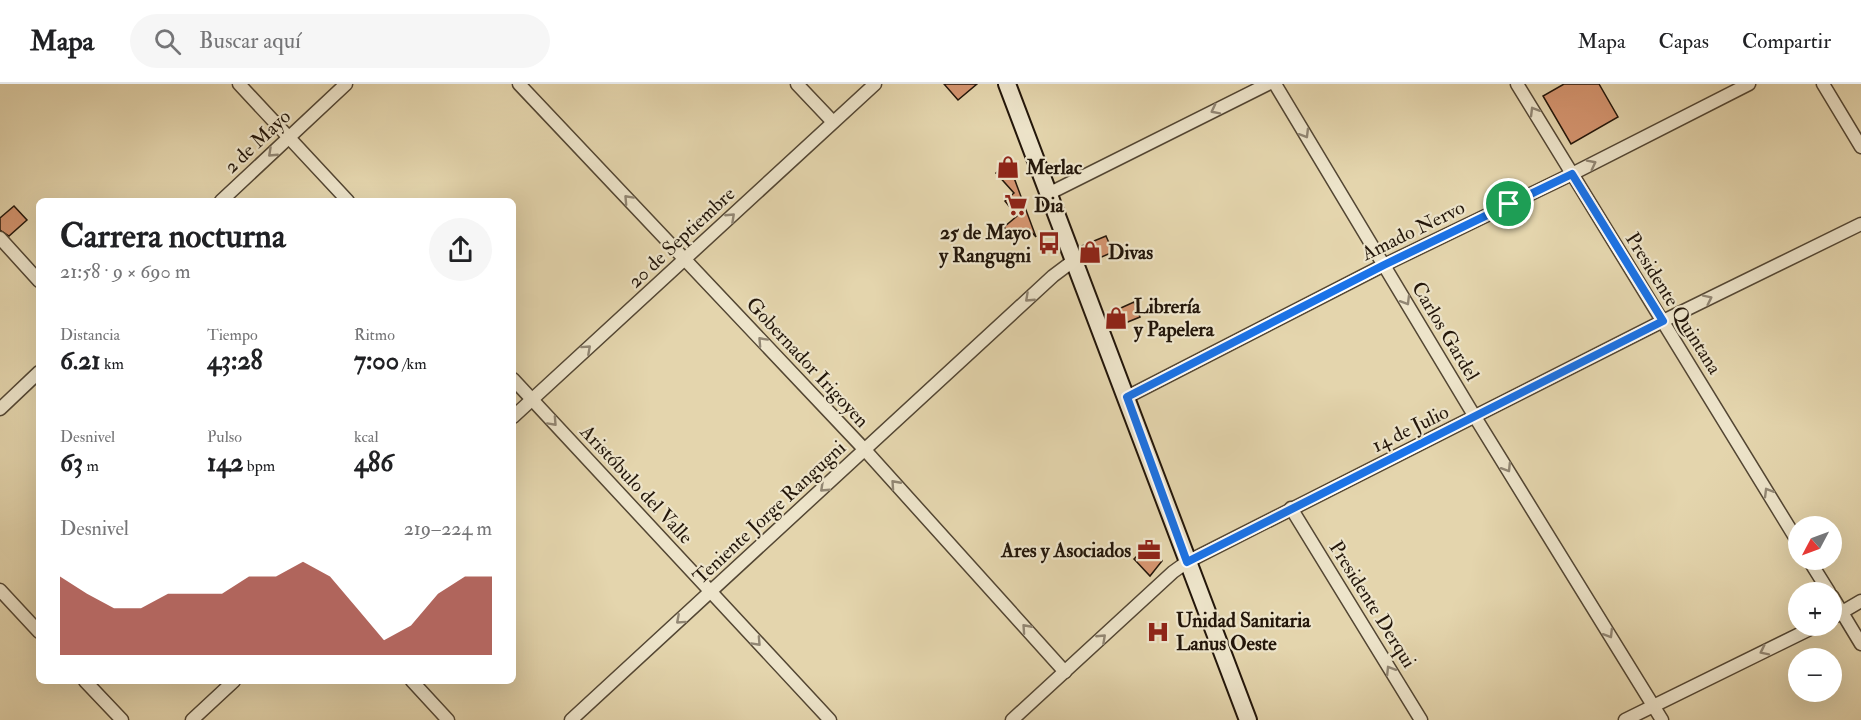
<!DOCTYPE html>
<html lang="es">
<meta charset="utf-8">
<style>
:root{--surface:#fff;--page:#f6f6f6;--text:#202124;--muted:#757577;--line:#e0e0e0;--accent:#8f2418}
body{margin:0;font-family:"IM FELL Double Pica",serif;background:var(--page);color:var(--text);height:100vh;display:flex;flex-direction:column;font-size:22px;white-space:nowrap}
*{box-sizing:border-box;margin:0}
p{font-size:20px;color:var(--muted)}
.icon{flex:none;width:33px;height:33px;fill:none;stroke:currentColor;stroke-width:2;stroke-linecap:round;stroke-linejoin:round}
.map{position:relative;flex:1;overflow:hidden}
.side{position:absolute;left:36px;top:114px;width:480px;height:486px;display:flex;flex-direction:column;background:var(--surface);border-radius:9px;box-shadow:0 6px 24px #0002}
.side>*{flex:none}
.needle{width:39px;rotate:229deg}
.fabs{position:absolute;left:1788px;top:432px;display:grid;gap:12px}
.fabs a{display:grid;place-items:center;width:54px;height:54px;border-radius:50%;background:var(--surface);box-shadow:0 6px 24px #0002;font-size:30px}
.pin{position:absolute;display:grid;place-items:center;width:51px;height:51px;color:#fff;margin:-26px;border:3px solid #fff;border-radius:50%;box-shadow:0 2px 6px #0007}
.round{display:grid;place-items:center;flex:none;width:63px;height:63px;border-radius:32px;background:var(--page)}
.head{display:flex;align-items:center;justify-content:space-between;height:102px;padding:0 24px}
h1{font-size:33px;font-weight:700;line-height:45px}
.figures{display:grid;grid-template-columns:repeat(3,1fr);gap:9px;height:102px;padding:6px 24px}
.figures div{display:grid;align-content:center}
.figures b{font-size:26px;font-weight:700}
.figures small{font-size:16px;font-weight:400}
.figures p{font-size:16px}
.chart{height:168px;padding:12px 24px}
.chart p{display:flex;justify-content:space-between}
.chart svg{width:100%;height:108px;margin-top:6px;fill:var(--accent);opacity:.7}
header{display:flex;align-items:center;gap:36px;box-sizing:border-box;height:84px;padding:0 30px;background:var(--surface);border-bottom:2px solid var(--line)}
header strong{font-size:28px}
nav{display:flex;gap:33px;margin-inline-start:auto;font-size:21px}
.search{width:420px;height:54px;background:var(--page);display:flex;align-items:center;gap:15px;box-sizing:border-box;padding:0 21px;border-radius:33px;color:var(--muted);font-size:22px}
.map>svg:first-child{display:block}
</style>
<header>
<strong>Mapa</strong>
<div class="search"><svg class="icon" aria-label="search" viewBox="0 0 24 24"><circle cx="10" cy="10" r="6"/><path d="M15 15l6 6"/></svg>Buscar aquí</div>
<nav><a>Mapa</a><a>Capas</a><a>Compartir</a></nav>
</header>
<div class="map">
<svg width="1861" height="636" viewBox="0 0 1861 636">
<rect width="100%" height="100%" fill="#e4d5ad"/>
<filter id="stains"><feTurbulence type="fractalNoise" baseFrequency=".00333" numOctaves="4"/><feColorMatrix values="0 0 0 0 .2 0 0 0 0 .09 0 0 0 0 .02 0 0 0 .5 -.17"/></filter>
<radialGradient id="worn" r=".72"><stop offset=".6" stop-color="#630" stop-opacity="0"/><stop offset="1" stop-color="#630" stop-opacity=".3"/></radialGradient>
<g fill="#d59570" stroke="#23160a" stroke-width="1.5">
<path d="M944,0h33l-19,16z"/>
<path d="M1564,0h35l19,33 -47,27 -28,-48z"/>
<path d="M1010,76l3,15 23,62 -7,-8 -14,11 -11,-13 13,-11 -12,-15 9,-8 -18,-20z"/>
<path d="M14,122l13,14 -18,16 -9,-6v-12z"/>
<path d="M1106,152l7,16 -23,10 -8,-16z"/>
<path d="M1134,218l6,15 -22,9 -6,-14z"/>
<path d="M1151,458l11,19 -12,15 -16,-17z"/>
</g>
<g fill="none" stroke-linecap="round" stroke-linejoin="round">
<g stroke="#534633" stroke-width="15">
<g id="minor">
<path d="M239,0l109,117"/>
<path d="M519,0l346,366 200,222"/>
<path d="M797,0l36,38"/>
<path d="M1275,0l200,333 187,303"/>
<path d="M1517,0l281,458"/>
<path d="M1823,0l38,63"/>
<path d="M1048,110l220,-110"/>
<path d="M221,117l125,-117"/>
<path d="M0,154l39,43"/>
<path d="M513,295l317,341"/>
<path d="M1127,313l257,-132 188,-91 177,-90"/>
<path d="M0,325l39,-37"/>
<path d="M513,333l362,-333"/>
<path d="M1291,424l130,212"/>
<path d="M1809,476l20,32"/>
<path d="M0,506l39,42"/>
<path d="M1832,512l29,48"/>
<path d="M1832,534l29,-17"/>
<path d="M85,597l37,39"/>
<path d="M412,597l36,39"/>
<path d="M192,636l42,-39"/>
<path d="M571,636l482,-444 20,-15"/>
<path d="M1012,636l161,-148 14,-10 476,-241 198,-97"/>
<path d="M1625,636l191,-94"/>
</g>
</g>
<g stroke="#23160a" stroke-width="20">
<path id="secondary" d="M1007,0l241,636"/>
</g>
<use href="#minor" stroke="#ede4ca" stroke-width="12"/>
<use href="#secondary" stroke="#ede4ca" stroke-width="16"/>
</g>
<defs><path id="oneway-chevron" d="M-2-3.5L2.5 0L-2 3.5" fill="none" stroke-width="1.6" stroke-linecap="round" stroke-linejoin="round" transform="scale(1.5)"/></defs>
<g stroke="#928774">
<use href="#oneway-chevron" transform="translate(1215 26) rotate(153)"/>
<use href="#oneway-chevron" transform="translate(1534 27) rotate(-121)"/>
<use href="#oneway-chevron" transform="translate(1305 50) rotate(59)"/>
<use href="#oneway-chevron" transform="translate(272 69) rotate(137)"/>
<use href="#oneway-chevron" transform="translate(1592 80) rotate(-27)"/>
<use href="#oneway-chevron" transform="translate(628 115) rotate(-133)"/>
<use href="#oneway-chevron" transform="translate(731 133) rotate(-43)"/>
<use href="#oneway-chevron" transform="translate(1029 214) rotate(137)"/>
<use href="#oneway-chevron" transform="translate(1708 215) rotate(-26)"/>
<use href="#oneway-chevron" transform="translate(1406 217) rotate(59)"/>
<use href="#oneway-chevron" transform="translate(762 257) rotate(-133)"/>
<use href="#oneway-chevron" transform="translate(587 265) rotate(-42)"/>
<use href="#oneway-chevron" transform="translate(553 338) rotate(47)"/>
<use href="#oneway-chevron" transform="translate(1507 384) rotate(58)"/>
<use href="#oneway-chevron" transform="translate(895 400) rotate(-132)"/>
<use href="#oneway-chevron" transform="translate(824 404) rotate(137)"/>
<use href="#oneway-chevron" transform="translate(1768 408) rotate(-121)"/>
<use href="#oneway-chevron" transform="translate(680 536) rotate(138)"/>
<use href="#oneway-chevron" transform="translate(1026 544) rotate(-132)"/>
<use href="#oneway-chevron" transform="translate(1609 550) rotate(58)"/>
<use href="#oneway-chevron" transform="translate(1102 554) rotate(-43)"/>
<use href="#oneway-chevron" transform="translate(757 558) rotate(47)"/>
<use href="#oneway-chevron" transform="translate(1764 567) rotate(154)"/>
<use href="#oneway-chevron" transform="translate(1390 586) rotate(-122)"/>
</g>
<g fill="none" stroke-linecap="round" stroke-linejoin="round">
<g stroke="#fff" stroke-width="12">
<path id="route" d="M1572,90l91,147 -476,241 -60,-165 257,-132z"/>
</g>
<use href="#route" stroke="#1a73e8" stroke-width="8"/>
</g>
<defs>
<g id="shop-bare" transform="scale(1.8)"><path d="M-5-2.5h2.3a2.7 3.5 0 0 1 5.4 0H5L5.5 6h-11ZM-1.5-2.5h3a1.5 2.3 0 0 0-3 0Z" fill="#8f2418" stroke="#ede4ca" stroke-width="2.5" paint-order="stroke"/></g>
<g id="supermarket-bare" transform="scale(1.8)"><path d="M-6-5.5h2.5l.6 2H6L4.5 2H-2.5L-4.4-4H-6ZM-1.5 3.2a1.3 1.3 0 1 0 .1 0ZM3 3.2a1.3 1.3 0 1 0 .1 0Z" fill="#8f2418" stroke="#ede4ca" stroke-width="2.5" paint-order="stroke"/></g>
<g id="bus-bare" transform="scale(1.8)"><path d="M-5-6H5V4H4V6H2V4H-2V6H-4V4H-5ZM-3.5-4V0h7V-4ZM-3.5 1.2v1.5H-2V1.2ZM2 1.2v1.5H3.5V1.2Z" fill="#8f2418" stroke="#ede4ca" stroke-width="2.5" paint-order="stroke"/></g>
<g id="office-bare" transform="scale(1.8)"><path d="M-6-3h4V-5.5h4V-3h4V5H-6ZM-1-4.5V-3h2v-1.5ZM-6 0V1H6V0Z" fill="#8f2418" stroke="#ede4ca" stroke-width="2.5" paint-order="stroke"/></g>
<g id="hospital-bare" transform="scale(1.8)"><path d="M-5-5h3v3.5h4V-5h3V5h-3V1.5h-4V5h-3Z" fill="#8f2418" stroke="#ede4ca" stroke-width="2.5" paint-order="stroke"/></g>
</defs>
<g fill-rule="evenodd">
<use href="#shop-bare" x="1008" y="83"/>
<use href="#supermarket-bare" x="1016" y="121"/>
<use href="#bus-bare" x="1049" y="159"/>
<use href="#shop-bare" x="1090" y="168"/>
<use href="#shop-bare" x="1116" y="234"/>
<use href="#office-bare" x="1149" y="466"/>
<use href="#hospital-bare" x="1158" y="548"/>
</g>
<g text-anchor="middle" stroke-width="4.5" stroke-linejoin="round" paint-order="stroke">
<g font-size="20" fill="#23160a" stroke="#ede4ca">
<text transform="translate(257 57) rotate(-43)" y="7">2 de Mayo</text>
<text transform="translate(1413 146) rotate(-26)" y="7">Amado Nervo</text>
<text transform="translate(681 153) rotate(-43)" y="7">20 de Septiembre</text>
<text transform="translate(1674 219) rotate(58)" y="7">Presidente Quintana</text>
<text transform="translate(1446 247) rotate(59)" y="7">Carlos Gardel</text>
<text transform="translate(808 278) rotate(47)" y="7">Gobernador Irigoyen</text>
<text transform="translate(1410 344) rotate(-26)" y="7">14 de Julio</text>
<text transform="translate(637 400) rotate(47)" y="7">Aristóbulo del Valle</text>
<text transform="translate(769 428) rotate(-43)" y="7">Teniente Jorge Rangugni</text>
<text transform="translate(1373 520) rotate(58)" y="7">Presidente Derqui</text>
</g>
<g font-size="20" font-weight="bold" fill="#23160a" stroke="#ede4ca" text-anchor="start">
<text x="1026" y="90">Merlac</text>
<text x="1034" y="128">Dia</text>
<text x="1031" y="155" text-anchor="end">25 de Mayo<tspan x="1031" dy="23">y Rangugni</tspan></text>
<text x="1108" y="175">Divas</text>
<text x="1134" y="229">Librería<tspan x="1134" dy="23">y Papelera</tspan></text>
<text x="1131" y="473" text-anchor="end">Ares y Asociados</text>
<text x="1176" y="543">Unidad Sanitaria<tspan x="1176" dy="23">Lanus Oeste</tspan></text>
</g>
</g>
<rect width="100%" height="100%" filter="url(#stains)"/>
<rect width="100%" height="100%" fill="url(#worn)"/>
</svg>
<div class="fabs">
<a><svg class="needle" viewBox="-14 -14 28 28"><path d="M0-13l5 13h-10z" fill="#e53935"/><path d="M0 13l5-13h-10z" fill="#757577"/></svg></a>
<a>+</a>
<a>−</a>
</div>
<div class="pin" style="left:1509px;top:120px;background:#1e9e55"><svg class="icon" aria-label="arrive" viewBox="0 0 24 24"><path d="M6 21V4h12l-3 4 3 4H6"/></svg></div>
<section class="side">
<div class="head"><div><h1>Carrera nocturna</h1><p>21:58 · 9 × 690 m</p></div><a class="round"><svg class="icon" aria-label="share" viewBox="0 0 24 24"><path d="M12 15V3M7 8l5-5 5 5M5 13v7h14v-7"/></svg></a></div>
<div class="figures">
<div><p>Distancia</p><b>6.21<small> km</small></b></div>
<div><p>Tiempo</p><b>43:28</b></div>
<div><p>Ritmo</p><b>7:00<small> /km</small></b></div>
</div>
<div class="figures">
<div><p>Desnivel</p><b>63<small> m</small></b></div>
<div><p>Pulso</p><b>142<small> bpm</small></b></div>
<div><p>kcal</p><b>486</b></div>
</div>
<div class="chart"><p><span>Desnivel</span>219–224 m</p>
<svg viewBox="0 0 160 44" preserveAspectRatio="none"><path d="M0 44V12L10 19L20 25L30 25L40 19L50 19L60 19L70 12L80 12L90 6L100 12L110 25L120 38L130 32L140 19L150 12L160 12V44z"/></svg>
</div>
</section>
</div>
